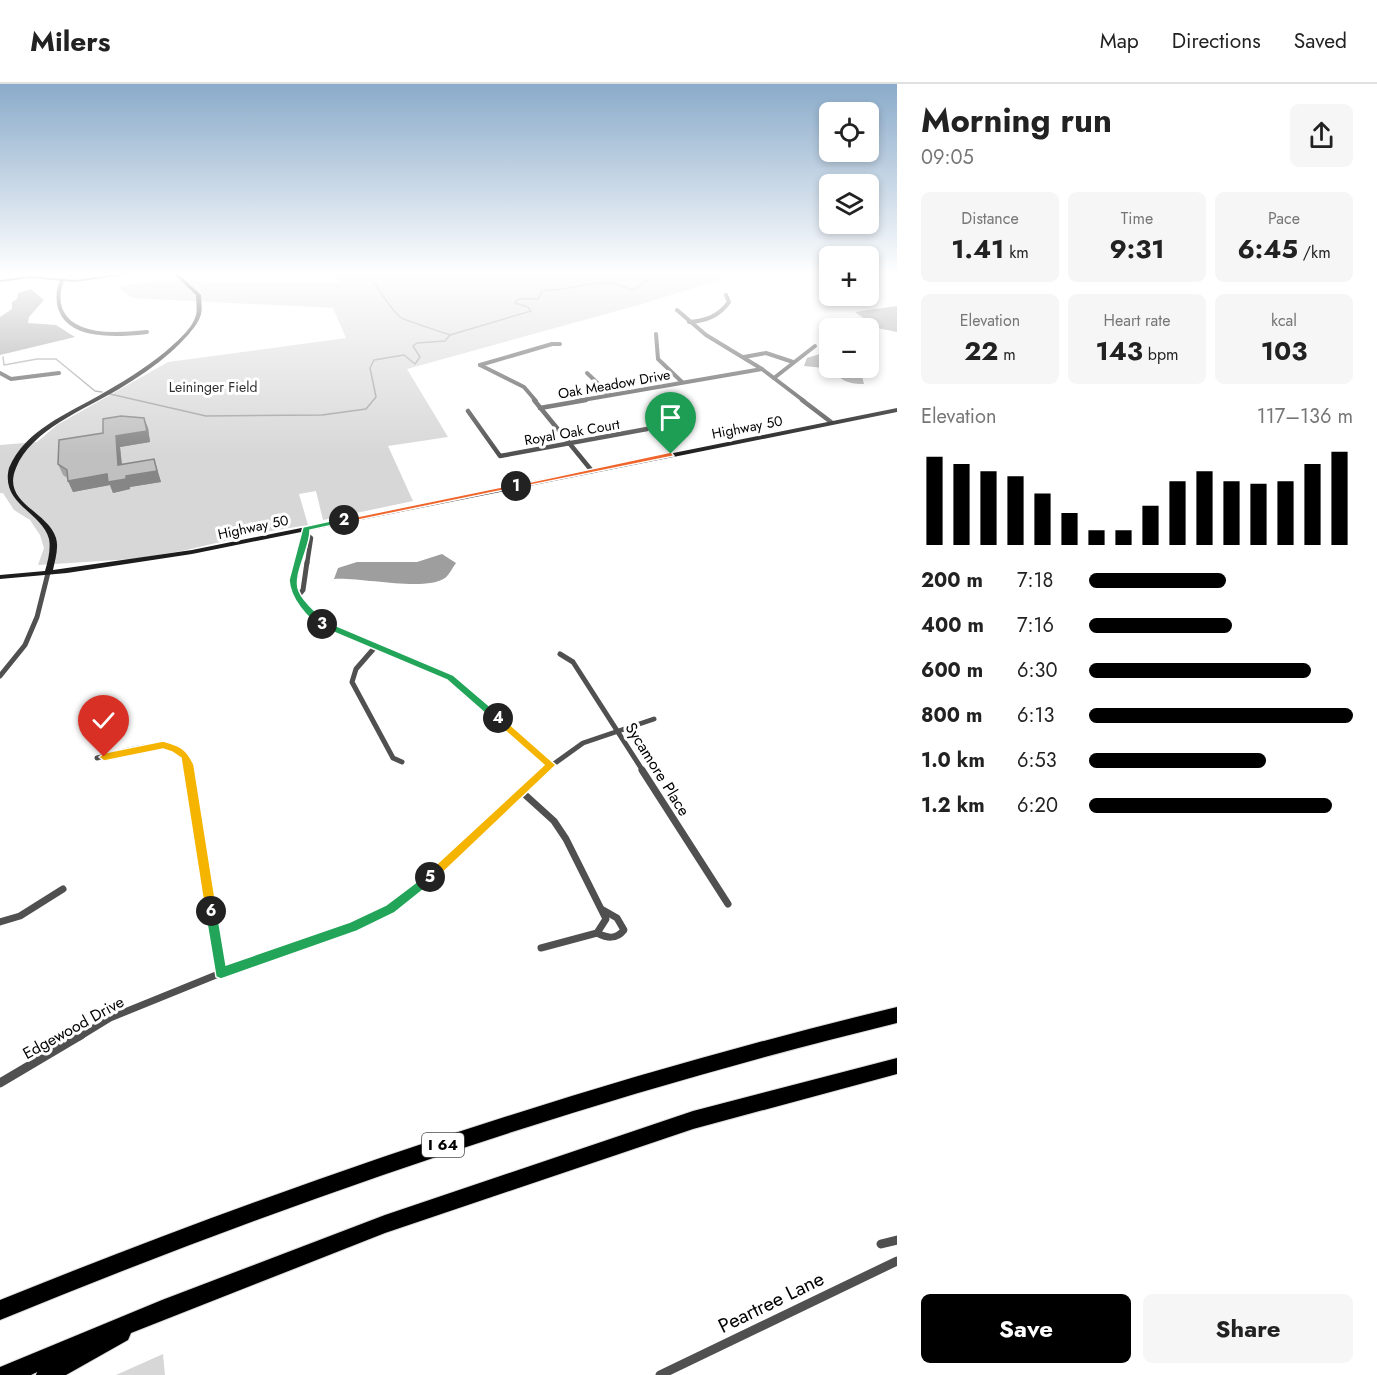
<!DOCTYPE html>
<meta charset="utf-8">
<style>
:root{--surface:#fff;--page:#f6f6f6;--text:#222;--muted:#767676;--line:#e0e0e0;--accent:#000}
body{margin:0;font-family:Jost,sans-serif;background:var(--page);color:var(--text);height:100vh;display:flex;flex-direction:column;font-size:22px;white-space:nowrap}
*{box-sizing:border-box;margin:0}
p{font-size:20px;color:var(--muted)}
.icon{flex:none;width:33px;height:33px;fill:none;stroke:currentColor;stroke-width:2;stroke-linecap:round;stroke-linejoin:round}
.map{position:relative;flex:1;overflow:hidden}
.drawer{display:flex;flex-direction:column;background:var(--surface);width:480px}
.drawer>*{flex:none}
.buttons{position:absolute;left:819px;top:18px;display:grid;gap:12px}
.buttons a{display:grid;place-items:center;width:60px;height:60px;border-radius:9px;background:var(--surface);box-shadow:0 3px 9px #0003;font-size:30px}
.pin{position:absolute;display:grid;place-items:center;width:51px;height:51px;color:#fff;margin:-62px -26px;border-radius:50% 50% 50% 0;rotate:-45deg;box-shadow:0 0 6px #0007}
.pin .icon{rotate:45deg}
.km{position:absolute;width:30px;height:30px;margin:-15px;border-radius:50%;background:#222;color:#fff;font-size:16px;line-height:30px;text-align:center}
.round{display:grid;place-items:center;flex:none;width:63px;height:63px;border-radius:9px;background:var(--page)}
.head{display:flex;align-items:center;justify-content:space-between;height:102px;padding:0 24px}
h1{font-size:33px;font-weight:700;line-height:45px}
.figures{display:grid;grid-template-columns:repeat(3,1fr);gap:9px;height:102px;padding:6px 24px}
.figures div{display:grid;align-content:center;border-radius:9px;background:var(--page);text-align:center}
.figures b{font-size:26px;font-weight:700}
.figures small{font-size:16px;font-weight:400}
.figures p{font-size:16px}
.chart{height:168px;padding:12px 24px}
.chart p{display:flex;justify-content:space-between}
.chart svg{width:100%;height:108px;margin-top:6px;stroke:var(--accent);stroke-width:6}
.cta{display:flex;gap:12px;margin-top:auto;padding:12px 24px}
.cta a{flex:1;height:69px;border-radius:9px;background:var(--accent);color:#fff;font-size:24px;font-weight:700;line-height:69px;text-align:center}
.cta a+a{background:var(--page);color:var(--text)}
ul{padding:0 24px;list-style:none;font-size:20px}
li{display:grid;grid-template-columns:96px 72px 1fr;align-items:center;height:45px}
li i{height:15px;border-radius:8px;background:var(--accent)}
header{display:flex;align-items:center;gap:36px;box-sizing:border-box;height:84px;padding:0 30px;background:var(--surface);border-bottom:2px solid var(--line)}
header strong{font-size:28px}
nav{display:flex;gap:33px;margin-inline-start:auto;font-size:21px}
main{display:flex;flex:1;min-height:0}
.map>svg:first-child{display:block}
</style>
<header>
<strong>Milers</strong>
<nav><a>Map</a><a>Directions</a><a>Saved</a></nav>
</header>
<main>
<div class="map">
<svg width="897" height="1291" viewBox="0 0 897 1291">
<rect width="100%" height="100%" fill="#fff"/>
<g fill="#d7d7d7">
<path d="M330,190h409l-97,30 -235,65 41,68 -60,9 25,55 -90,19 -7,-29 -17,3 9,31 -44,7 -82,19 -49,8 -95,6 6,-17 -4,-13 -10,-15 -16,-10 -11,-17h-3v-48l37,-3 20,-17 111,-63 178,-24 -13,-30 -201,-10 -15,-11 36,-6 189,1z"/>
<path d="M163,1270l2,21h-49z"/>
</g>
<g fill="#9e9e9e">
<path d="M31,205l13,11 -15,17 -1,6 28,2 19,12 -75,18v-38l12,-8v-7l5,-3 1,-6z"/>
<path d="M897,222v26l-20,-4 -22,-16z"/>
<path d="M829,267l1,17h38l1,-4 8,6 -16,2 3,12c-12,0 -25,-2 -30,-15l-30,-3 3,-8z"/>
<path d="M442,470l14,9c-3,4 -7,12 -11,15 -20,14 -84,-1 -111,1l4,-11 19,-6h60z"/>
</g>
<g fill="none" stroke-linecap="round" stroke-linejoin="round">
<g stroke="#9e9e9e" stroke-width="1.5">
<path d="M370,190c3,9 22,36 30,43 3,3 42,15 50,18"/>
<path d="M450,251l81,-24 -3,-4 -13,-4 3,-4h20l5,-9c23,2 45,-9 68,-7 8,1 15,5 23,7l22,-16"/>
<path d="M3,273l1,8 33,-6h19l39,32 7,1"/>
<path d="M110,310l96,22 116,-1 44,-6 10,-12 -6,-29 4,-8 30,-5 11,9 5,-7 -7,-11 4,-3 28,-2 5,-6"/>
</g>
<g stroke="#dbdbdb" stroke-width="2">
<g id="highway">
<path d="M897,923v16c-307,75 -605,177 -897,297v-20c292,-118 590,-219 897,-293z"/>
<path d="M897,974v16l-204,55 -308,104 -254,100 -3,7 -62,35h-30l1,-3 -6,3h-31v-8l162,-67 223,-85 308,-104z"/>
</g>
</g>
<g stroke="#505050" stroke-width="4">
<path d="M62,197c-4,7 -4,15 -3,23 7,36 61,31 88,28"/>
<path d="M677,226l29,25 56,34 42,32"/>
<path d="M689,238c17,-1 30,-6 40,-20l-3,-7"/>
<path d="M656,250l2,25 24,23"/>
<path d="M744,273l22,-4 27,9"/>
<path d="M480,281l44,22 12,14"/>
<path d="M480,281l72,-21h8"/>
<path d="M0,289l11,6 48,-6"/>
<path d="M587,289l23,22"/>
<path d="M774,294l41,-32"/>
<path d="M577,317l185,-32"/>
</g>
<g stroke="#505050" stroke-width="4.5">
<path d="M534,316l58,71"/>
<path d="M802,316l29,22"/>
<path d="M540,324l46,-8"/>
<path d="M468,327l32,45 147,-27"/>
<path d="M306,450l5,4 -4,26"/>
<path d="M297,480l9,-36"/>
</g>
<g stroke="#505050" stroke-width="5">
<path d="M298,478l-4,27 16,24 18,14 122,50 101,88"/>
<path d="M298,512l5,-6 4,-28"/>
<path d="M376,562l-20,23 -4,13 41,76 9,4"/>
<path d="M560,570l13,8 70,109"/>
<path d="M0,592l25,-31 12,-28 11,-44"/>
<path d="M97,674c26,-6 86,-30 93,13"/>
<path d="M544,687l39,-28 71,-24"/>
</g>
<g stroke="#505050" stroke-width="7">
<path d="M190,686l31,203"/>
<path d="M642,686l86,134"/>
<path d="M522,708l32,29 12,18 40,80 -9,14 -56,15"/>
<path d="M0,838l20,-6 43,-27"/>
<path d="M597,849c10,5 19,7 27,-3l-7,-12 -14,-8"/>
<path d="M79,953l31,-19 111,-45 132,-46 37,-18 33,-25 123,-114"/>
</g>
<g stroke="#505050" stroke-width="9">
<path d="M0,999l81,-48"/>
<path d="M881,1160l16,-4"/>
<path d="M660,1291l237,-114"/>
</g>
<g fill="#1d1d1d" fill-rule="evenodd">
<path d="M120,190h11l-56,8 -44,-4 -31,4v-2l31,-4 44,4z"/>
<path d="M174,190h4l23,21c0,6 2,16 -1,22 -3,10 -21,28 -29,35 -16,14 -34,26 -52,37 -34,20 -88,41 -103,79 -15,35 32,43 40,70 3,10 -1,22 -3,32l139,-20 705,-142v4l-705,142 -125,19 -67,6v-4l45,-4c3,-10 6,-22 4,-32 -7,-27 -49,-35 -40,-71 16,-38 58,-54 91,-73 23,-13 45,-27 65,-43 9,-8 26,-22 30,-34 3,-6 1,-17 1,-23z"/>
</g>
<use href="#highway" fill="#000" fill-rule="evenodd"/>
</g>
<path fill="#a5a5a5" d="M148,344l2,14 -30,5 2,18 32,-6 7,23 -31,5v2l-17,4 -3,-8 -37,7 -5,-11 -1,-3 -4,-3 -5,-11z"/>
<g fill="#868686">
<path d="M144,334l4,10 2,14 -30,5 3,29 -5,-11 -2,-29z"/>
<path d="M154,375l7,23 -31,5v2l-17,4 -3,-8 -37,7 -5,-11 39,-7 19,2z"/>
</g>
<path fill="#c0c0c0" stroke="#868686" stroke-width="1.5" d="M121,332l23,2 3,13 -31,5 2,29 36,-6 3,12 -31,5v3l-18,3 -1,-8 -39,7 -1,-11 -9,-6 1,-24 44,-7v-14z"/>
<linearGradient id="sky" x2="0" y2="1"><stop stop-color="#8aabca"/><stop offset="0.51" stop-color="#fff"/><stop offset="1" stop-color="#fff" stop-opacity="0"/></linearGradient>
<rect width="897" height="371" fill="url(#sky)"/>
<path fill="#f0652b" stroke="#fff" stroke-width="1.5" d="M671,368l3,4 -158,32 -4,-2z"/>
<path fill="#f0652b" stroke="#fff" stroke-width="1.5" d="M516,400l2,3 -174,36 -3,-3z"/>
<path fill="#22a559" stroke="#fff" stroke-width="1.5" d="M344,434l4,2 -1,2 -37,8c1,17 -18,45 -11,61 5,13 19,21 28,33l-5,3c-15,-8 -32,-29 -33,-47l14,-53z"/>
<path fill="#22a559" stroke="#fff" stroke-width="1.5" d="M319,537h6l128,54 48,41v5h-7l-47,-41 -128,-54z"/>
<path fill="#f5b400" stroke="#fff" stroke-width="1.5" d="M498,630l58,51 -122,116h-8v-7l118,-109 -50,-44 -1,-3z"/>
<path fill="#22a559" stroke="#fff" stroke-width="1.5" d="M430,788l4,2v7l-40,32 -37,18 -136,48 -5,-2 -11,-66 2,-4 4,-2 6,6 9,54 124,-43 36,-17z"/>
<path fill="#f5b400" stroke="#fff" stroke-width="1.5" d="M163,657c16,4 24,8 31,24l23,146 -6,5 -6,-5 -24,-153 -9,-6 -9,-3 -59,12 -5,-4 5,-4z"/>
<g text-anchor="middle" stroke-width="6" stroke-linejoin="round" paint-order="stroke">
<g font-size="14" fill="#000" stroke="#fff">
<text transform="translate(614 300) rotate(-10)" y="5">Oak Meadow Drive</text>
<text transform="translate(747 343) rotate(-11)" y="5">Highway 50</text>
<text transform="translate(572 348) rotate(-10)" y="5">Royal Oak Court</text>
<text transform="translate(253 443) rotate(-12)" y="5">Highway 50</text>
</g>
<g font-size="14" fill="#2e2e2e" stroke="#fff">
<text x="213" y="308">Leininger Field</text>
</g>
<rect fill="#fff" stroke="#4c4c4c" stroke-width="1.5" x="422" y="1049" width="42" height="24" rx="4.5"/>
<g font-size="15" font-weight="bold" fill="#000">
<text x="443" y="1066">I 64</text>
</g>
<g font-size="16" fill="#000" stroke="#fff">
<text transform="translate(658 685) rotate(58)" y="6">Sycamore Place</text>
<text transform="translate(73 943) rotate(-29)" y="6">Edgewood Drive</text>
</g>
<g font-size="20" fill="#000" stroke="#fff">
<text transform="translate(771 1218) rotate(-26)" y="7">Peartree Lane</text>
</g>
</g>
</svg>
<div class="buttons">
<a><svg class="icon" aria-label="locate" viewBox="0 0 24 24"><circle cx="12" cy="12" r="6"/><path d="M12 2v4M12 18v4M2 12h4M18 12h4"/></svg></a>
<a><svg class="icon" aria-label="layers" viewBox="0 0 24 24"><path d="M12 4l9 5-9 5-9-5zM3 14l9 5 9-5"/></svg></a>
<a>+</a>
<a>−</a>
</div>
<div class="pin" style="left:671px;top:370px;background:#1e9e55"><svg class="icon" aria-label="arrive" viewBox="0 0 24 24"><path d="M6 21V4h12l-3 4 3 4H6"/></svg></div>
<div class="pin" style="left:104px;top:673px;background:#d93025"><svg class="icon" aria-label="check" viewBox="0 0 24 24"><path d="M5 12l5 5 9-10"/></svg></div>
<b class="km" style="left:516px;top:402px">1</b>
<b class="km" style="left:344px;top:436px">2</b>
<b class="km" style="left:322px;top:540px">3</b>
<b class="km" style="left:498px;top:634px">4</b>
<b class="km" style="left:430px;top:793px">5</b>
<b class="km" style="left:211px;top:827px">6</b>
</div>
<section class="drawer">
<div class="head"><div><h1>Morning run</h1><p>09:05</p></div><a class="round"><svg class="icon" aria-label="share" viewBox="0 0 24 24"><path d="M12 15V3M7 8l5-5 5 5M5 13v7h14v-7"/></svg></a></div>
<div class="figures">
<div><p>Distance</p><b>1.41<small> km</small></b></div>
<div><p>Time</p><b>9:31</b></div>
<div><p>Pace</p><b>6:45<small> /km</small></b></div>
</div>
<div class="figures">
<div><p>Elevation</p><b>22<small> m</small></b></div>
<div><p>Heart rate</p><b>143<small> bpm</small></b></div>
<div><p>kcal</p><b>103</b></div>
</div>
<div class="chart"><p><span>Elevation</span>117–136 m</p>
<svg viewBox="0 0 160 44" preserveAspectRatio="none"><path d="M5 44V8M15 44V11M25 44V14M35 44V16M45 44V23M55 44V31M65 44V38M75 44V38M85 44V28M95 44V18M105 44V14M115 44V18M125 44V19M135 44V18M145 44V11M155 44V6"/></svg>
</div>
<ul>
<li><b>200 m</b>7:18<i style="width:52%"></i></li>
<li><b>400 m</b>7:16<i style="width:54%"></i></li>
<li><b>600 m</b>6:30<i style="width:84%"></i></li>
<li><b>800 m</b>6:13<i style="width:100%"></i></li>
<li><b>1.0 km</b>6:53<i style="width:67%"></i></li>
<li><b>1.2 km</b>6:20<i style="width:92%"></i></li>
</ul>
<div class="cta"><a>Save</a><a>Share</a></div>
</section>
</main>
